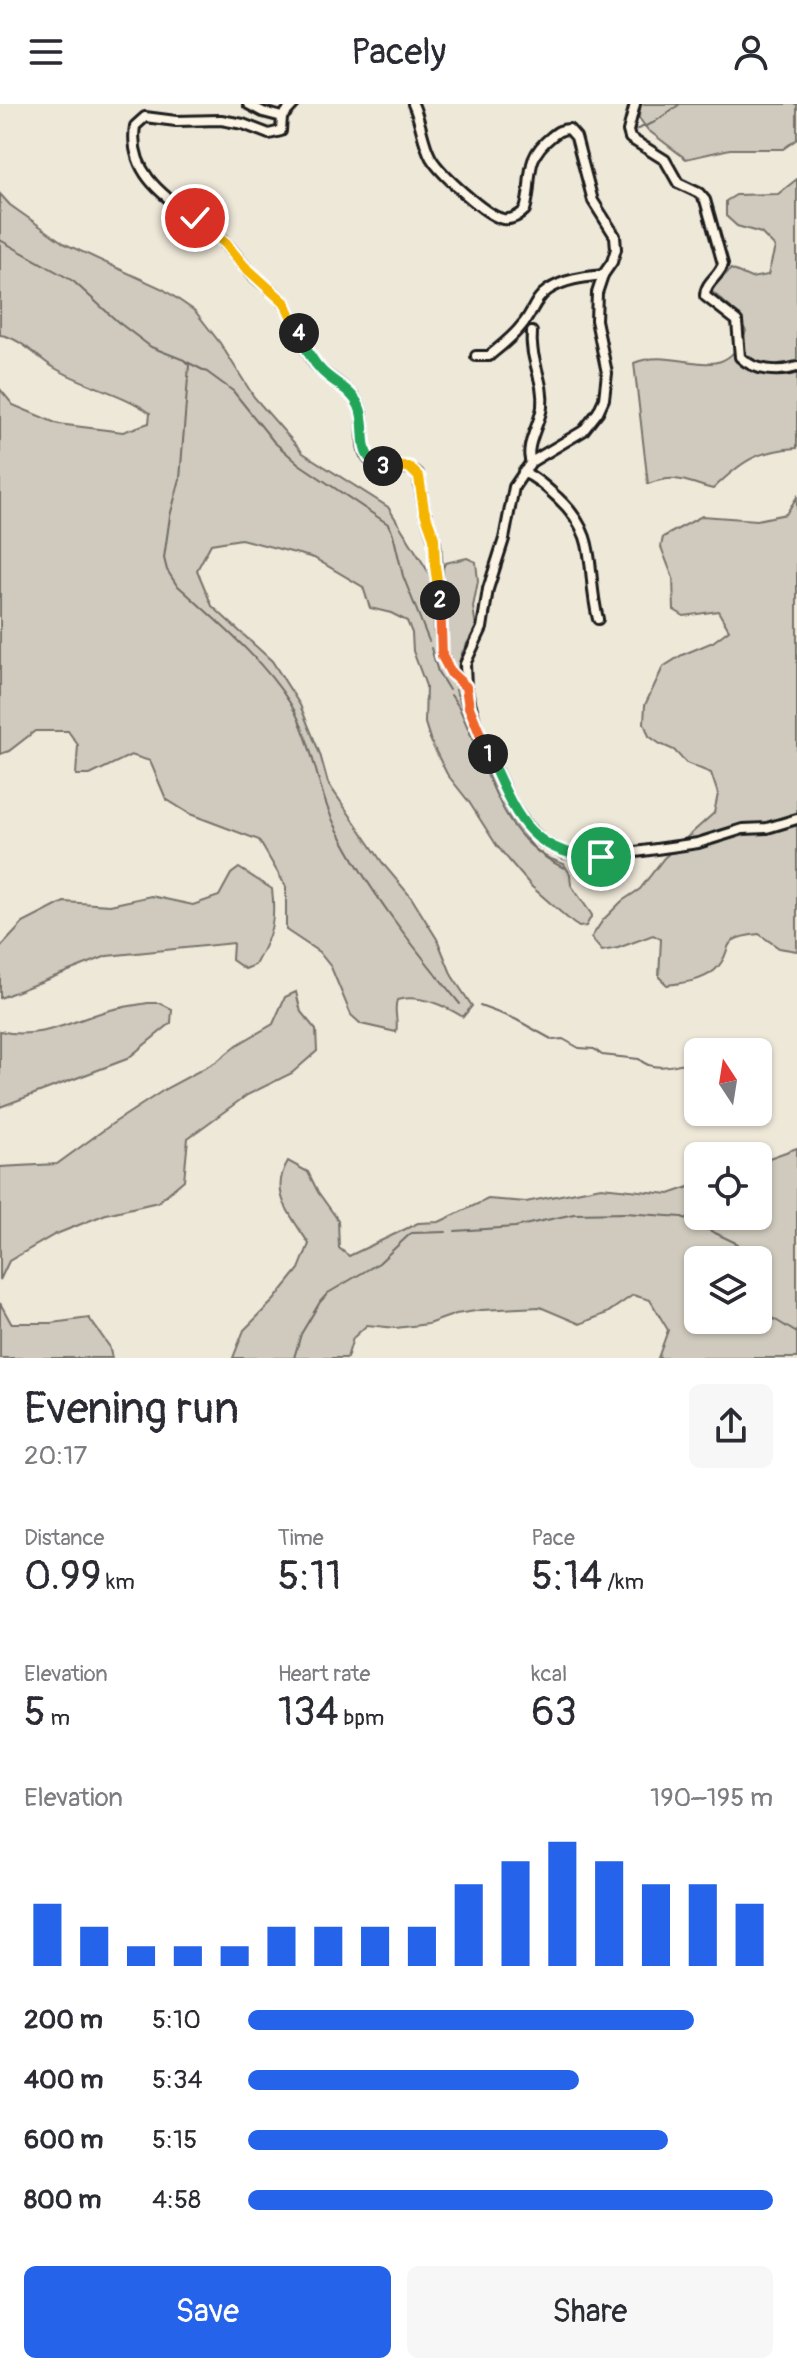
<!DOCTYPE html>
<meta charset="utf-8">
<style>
:root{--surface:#fff;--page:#f7f7f7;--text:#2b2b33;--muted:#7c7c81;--accent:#2563eb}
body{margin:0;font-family:Pangolin,sans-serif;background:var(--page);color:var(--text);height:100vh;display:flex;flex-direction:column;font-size:30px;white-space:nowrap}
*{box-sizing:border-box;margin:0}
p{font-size:26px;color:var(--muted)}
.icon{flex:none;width:44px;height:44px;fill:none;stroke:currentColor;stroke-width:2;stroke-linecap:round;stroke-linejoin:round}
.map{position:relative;height:1254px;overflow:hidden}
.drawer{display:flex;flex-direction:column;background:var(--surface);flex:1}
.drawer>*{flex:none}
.needle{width:52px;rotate:348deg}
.buttons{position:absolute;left:684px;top:934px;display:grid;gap:16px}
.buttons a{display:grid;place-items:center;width:88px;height:88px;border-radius:12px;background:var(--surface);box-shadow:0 2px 6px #0004;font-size:40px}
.pin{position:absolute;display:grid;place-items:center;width:68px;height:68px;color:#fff;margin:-34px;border:4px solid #fff;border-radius:50%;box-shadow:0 2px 8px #0007}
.km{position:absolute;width:40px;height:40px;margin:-20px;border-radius:50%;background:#222;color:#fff;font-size:22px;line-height:40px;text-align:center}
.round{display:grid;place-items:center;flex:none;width:84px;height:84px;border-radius:12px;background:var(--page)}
.overview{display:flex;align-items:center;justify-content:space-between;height:136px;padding:0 24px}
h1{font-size:44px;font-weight:600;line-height:60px}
.stats{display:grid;grid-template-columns:repeat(3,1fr);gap:12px;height:136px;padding:8px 24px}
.stats div{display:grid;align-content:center}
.stats b{font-size:40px;font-weight:600}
.stats small{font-size:22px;font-weight:400}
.stats p{font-size:22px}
.chart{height:224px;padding:16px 24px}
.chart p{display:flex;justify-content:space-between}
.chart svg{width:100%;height:144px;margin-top:8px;stroke:var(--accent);stroke-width:6}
.action{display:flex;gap:16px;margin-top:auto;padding:16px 24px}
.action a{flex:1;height:92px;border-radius:12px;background:var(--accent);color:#fff;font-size:32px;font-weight:600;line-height:92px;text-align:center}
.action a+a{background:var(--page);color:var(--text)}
ul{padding:0 24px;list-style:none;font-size:26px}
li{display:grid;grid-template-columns:128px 96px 1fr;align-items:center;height:60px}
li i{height:20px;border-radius:10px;background:var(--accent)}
header{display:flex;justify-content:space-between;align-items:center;height:104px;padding:0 24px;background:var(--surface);font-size:36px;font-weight:600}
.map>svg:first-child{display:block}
</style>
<header><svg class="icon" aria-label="menu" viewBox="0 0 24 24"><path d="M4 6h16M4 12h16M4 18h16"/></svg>Pacely<svg class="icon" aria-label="person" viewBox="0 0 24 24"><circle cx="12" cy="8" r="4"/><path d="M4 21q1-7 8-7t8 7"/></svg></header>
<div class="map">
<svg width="797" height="1254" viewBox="0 0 797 1254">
<rect width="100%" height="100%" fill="#eee8d9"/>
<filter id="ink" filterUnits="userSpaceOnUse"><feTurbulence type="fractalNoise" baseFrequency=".0125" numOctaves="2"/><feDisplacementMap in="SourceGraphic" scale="16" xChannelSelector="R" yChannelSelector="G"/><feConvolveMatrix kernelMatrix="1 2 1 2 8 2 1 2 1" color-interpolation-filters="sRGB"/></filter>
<g filter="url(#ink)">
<g fill="#cfcabd" stroke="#76736c" stroke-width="2" fill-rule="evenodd">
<path d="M640,0h157v35l-14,10h-53l-44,10 -38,-29 -9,-12z"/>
<path d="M797,75v269c-41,3 -55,13 -84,41 -29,-7 -34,-16 -65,-5l-14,-121c43,-19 90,29 112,-32l-15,-23 -21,-18 21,-21 20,9 17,-3 7,-28 -14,-14 -24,-7 -11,-10v-15l10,-6 42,-1z"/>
<path d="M0,90l10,11 55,39 98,45 32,22 25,32 34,54 49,56 85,54 41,66 7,27 11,5 -5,-35 3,-7 22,-5 9,4 2,19 -5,26 3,20 -14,26 -8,27 3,14 30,75 24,49 23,30 12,9 18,7 6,10 1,11 21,30 -6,11 -7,1 -6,-4 -41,-36 -35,-41 -28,-44 -22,-28 -16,-32 -6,-19 1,-37 -13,-35 -1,-18 -5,-12 -16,-8 -21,-5 -7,-21 -49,-29 -73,-19 -30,5 -14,26 15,36 60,55 28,44 20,49 8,29 56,82 27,32 26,42 15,37 20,30 -9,11c-18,-11 -44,-23 -66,-17 -4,11 2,21 -1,32l-35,-8 -10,-9 -20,-48 -12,-15 -33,-22v-43l-27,-47 -69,-26 -24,-15 -16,-38 -19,-6 -41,20h-14l2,-30 -10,-14h-33l-26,20 -9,3v-365l13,16 45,19 65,8 26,-9 1,-10c-29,-21 -66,-27 -97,-46 -16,-10 -34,-30 -53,-32z"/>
<path d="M797,393v454l-18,-3 -20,-14c-45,5 -22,15 -44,36 -13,11 -32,13 -48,15l-8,-8 2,-38 -8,-4 -35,13 -16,3 -11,-13 12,-18 19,-19 18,-12 24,-31 50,-45 4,-19 -7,-21 -25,-10 -12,-13 -14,-6 -11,-8 -5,-13 1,-18 18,-38 19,-12 31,-13 16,-12 -11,-19 -34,5 -10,-6 -1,-32 -12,-31 2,-10 39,-21 55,4 29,-6z"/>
<path d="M239,764l33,21c4,34 -1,47 -17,76l-10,4 -13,-9 1,-17 -126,13 -107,42v-50l23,-25 41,-21 46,3 41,-9 42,9 26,-9 12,-22z"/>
<path d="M296,888l5,20 15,18 1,21 -25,22 -45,22 -59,43 -4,42 -26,22 -52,12 -52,21 -45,26 -9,19v-113l57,-3 55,-40 55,-36 49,-26 21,-17 36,-21 12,-27z"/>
<path d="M148,899h12l12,6 -1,14 -44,36 -127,48v-76c39,10 74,-11 110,-21 12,-3 25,-5 38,-7z"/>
<path d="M797,1044v210h-139l10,-28 -18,-30 -17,-5 -26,18 -27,11 -40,-17 -58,3 -26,4 -28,10 -32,4 -29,-3 -14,13 -6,20h-114l11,-28 30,-30 25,-31 10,-25c-17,-28 -41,-50 -21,-83l20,11 10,20 20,28 1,28 10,8 69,-33 21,-1 49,-23 38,3 75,-15 68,7 29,-10v32h60v-54zM698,1156h60v60h-60z"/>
<path d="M0,1199l11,20h41l37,-5 20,28 3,12h-112z"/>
</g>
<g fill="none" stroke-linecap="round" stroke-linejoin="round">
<g stroke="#6f6c67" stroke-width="2">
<path d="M635,26l18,-7 27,-19"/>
<path d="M0,136l73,41 45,41 33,25 33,13 5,5 -9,114 -10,37 -6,42 3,12 9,14c39,36 85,73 114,119 24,39 26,86 47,126 32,63 78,120 123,175"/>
<path d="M185,257l22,11 26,19 41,51 25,22 89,60 5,10 10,42 26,65"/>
<path d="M431,544l7,24 11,18"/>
<path d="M451,591l8,12 20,47"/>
<path d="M484,663c19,45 34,79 80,101"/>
<path d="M480,902l35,13 38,21 10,-1 16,9 15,1 8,6 37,4c14,15 42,4 59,1"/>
<path d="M738,948l22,-8"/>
<path d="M455,1127l60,-4 59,-13 51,-1 57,4 56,27 6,16"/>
<path d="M758,1194l11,18 28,17"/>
<path d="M294,1254l7,-24 19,-32 8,-9 51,-30 32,-30 35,-1"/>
</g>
<g stroke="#1c1c1c" stroke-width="14">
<g id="minor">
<path d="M248,0l15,8 19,5 -1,14 -12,3 -26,-10 -22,-4 -45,1 -31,-4 -10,9c-9,62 55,81 91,118 10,10 17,22 28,32 10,10 23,16 31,28 12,19 16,42 30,60 12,14 31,21 41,36 13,18 1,44 12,58 12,16 36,2 50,16l6,36 11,33 7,113 9,17 15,14 12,45 34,73 15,21 15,15 23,12 36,4 97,-14 45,-14 24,-1 30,-9"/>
<path d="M413,0c8,17 9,38 18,54 9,15 55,58 72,61 8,1 16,-3 22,-9 9,-30 -3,-50 26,-73 6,-5 10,-8 18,-8l7,8 17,64 22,35 1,13 -4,13 -9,13 -6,18 -1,27 11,53 -3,26 -6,13 -15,19 -52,31 -17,25 -10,52 -16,50 -6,39 -17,36 1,23"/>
<path d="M635,0l-7,27 2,7 35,22 13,23 21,10 6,7 18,64c-4,13 -18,18 -18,32l32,25 3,36c14,14 39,16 57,10"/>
<path d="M282,13l12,-13"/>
<path d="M476,252h13c12,-10 24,-19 33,-31 10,-11 13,-27 26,-35 16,-11 37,-13 55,-15"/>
<path d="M531,358c-7,-15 9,-38 11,-55 3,-26 -13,-48 -10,-75"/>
<path d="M523,368c14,6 24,16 35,26 43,40 27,71 40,121"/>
</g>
</g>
<use href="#minor" stroke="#fcf5e5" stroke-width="8"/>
</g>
</g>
<g fill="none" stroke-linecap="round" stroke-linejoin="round" filter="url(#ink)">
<g stroke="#fff" stroke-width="16">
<path id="split-1" d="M488,650c27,58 40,102 113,103"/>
</g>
<g stroke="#fff" stroke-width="16">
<path id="split-2" d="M440,496l2,56 9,17 15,14 3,20 19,47"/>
</g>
<g stroke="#fff" stroke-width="16">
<path id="split-3" d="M383,362l26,1 10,10 5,33 10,28 1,28 5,34"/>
</g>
<g stroke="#fff" stroke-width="16">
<path id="split-4" d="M299,229c6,15 12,27 23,38 12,12 30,19 37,35 10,21 -5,53 24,60"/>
</g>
<g stroke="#fff" stroke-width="16">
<path id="split-5" d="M195,114l31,26 18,22 41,37 14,30"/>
</g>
<use href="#split-1" stroke="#22a559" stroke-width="10"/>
<use href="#split-2" stroke="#f0652b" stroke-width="10"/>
<use href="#split-3" stroke="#f5b400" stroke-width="10"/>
<use href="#split-4" stroke="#22a559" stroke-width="10"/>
<use href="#split-5" stroke="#f5b400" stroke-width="10"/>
</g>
</svg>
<div class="buttons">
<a><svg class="needle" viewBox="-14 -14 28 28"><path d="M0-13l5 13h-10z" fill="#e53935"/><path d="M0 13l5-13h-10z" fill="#7c7c81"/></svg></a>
<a><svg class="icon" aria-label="locate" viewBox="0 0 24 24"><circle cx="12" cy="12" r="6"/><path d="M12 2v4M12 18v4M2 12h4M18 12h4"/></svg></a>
<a><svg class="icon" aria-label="layers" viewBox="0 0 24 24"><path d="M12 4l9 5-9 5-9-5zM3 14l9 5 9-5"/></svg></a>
</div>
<div class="pin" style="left:601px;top:753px;background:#1e9e55"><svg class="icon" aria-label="arrive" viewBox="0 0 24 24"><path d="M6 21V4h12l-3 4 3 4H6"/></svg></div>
<div class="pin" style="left:195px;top:114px;background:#d93025"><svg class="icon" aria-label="check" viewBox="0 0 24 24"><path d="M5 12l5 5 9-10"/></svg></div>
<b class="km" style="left:488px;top:650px">1</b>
<b class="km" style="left:440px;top:496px">2</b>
<b class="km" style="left:383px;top:362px">3</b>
<b class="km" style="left:299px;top:229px">4</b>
</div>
<section class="drawer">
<div class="overview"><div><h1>Evening run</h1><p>20:17</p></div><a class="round"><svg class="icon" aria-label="share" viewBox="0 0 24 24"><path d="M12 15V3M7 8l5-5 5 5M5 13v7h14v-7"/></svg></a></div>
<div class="stats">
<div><p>Distance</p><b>0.99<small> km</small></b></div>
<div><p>Time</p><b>5:11</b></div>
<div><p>Pace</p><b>5:14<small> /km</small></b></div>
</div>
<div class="stats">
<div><p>Elevation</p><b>5<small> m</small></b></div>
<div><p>Heart rate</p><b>134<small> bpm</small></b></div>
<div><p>kcal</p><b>63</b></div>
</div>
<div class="chart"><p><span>Elevation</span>190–195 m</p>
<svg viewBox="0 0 160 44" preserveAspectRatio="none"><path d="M5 44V25M15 44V32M25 44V38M35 44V38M45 44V38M55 44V32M65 44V32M75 44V32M85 44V32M95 44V19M105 44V12M115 44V6M125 44V12M135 44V19M145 44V19M155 44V25"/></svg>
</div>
<ul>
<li><b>200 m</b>5:10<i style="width:85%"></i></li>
<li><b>400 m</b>5:34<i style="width:63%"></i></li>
<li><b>600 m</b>5:15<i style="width:80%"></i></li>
<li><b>800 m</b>4:58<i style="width:100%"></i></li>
</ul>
<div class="action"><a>Save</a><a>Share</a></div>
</section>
